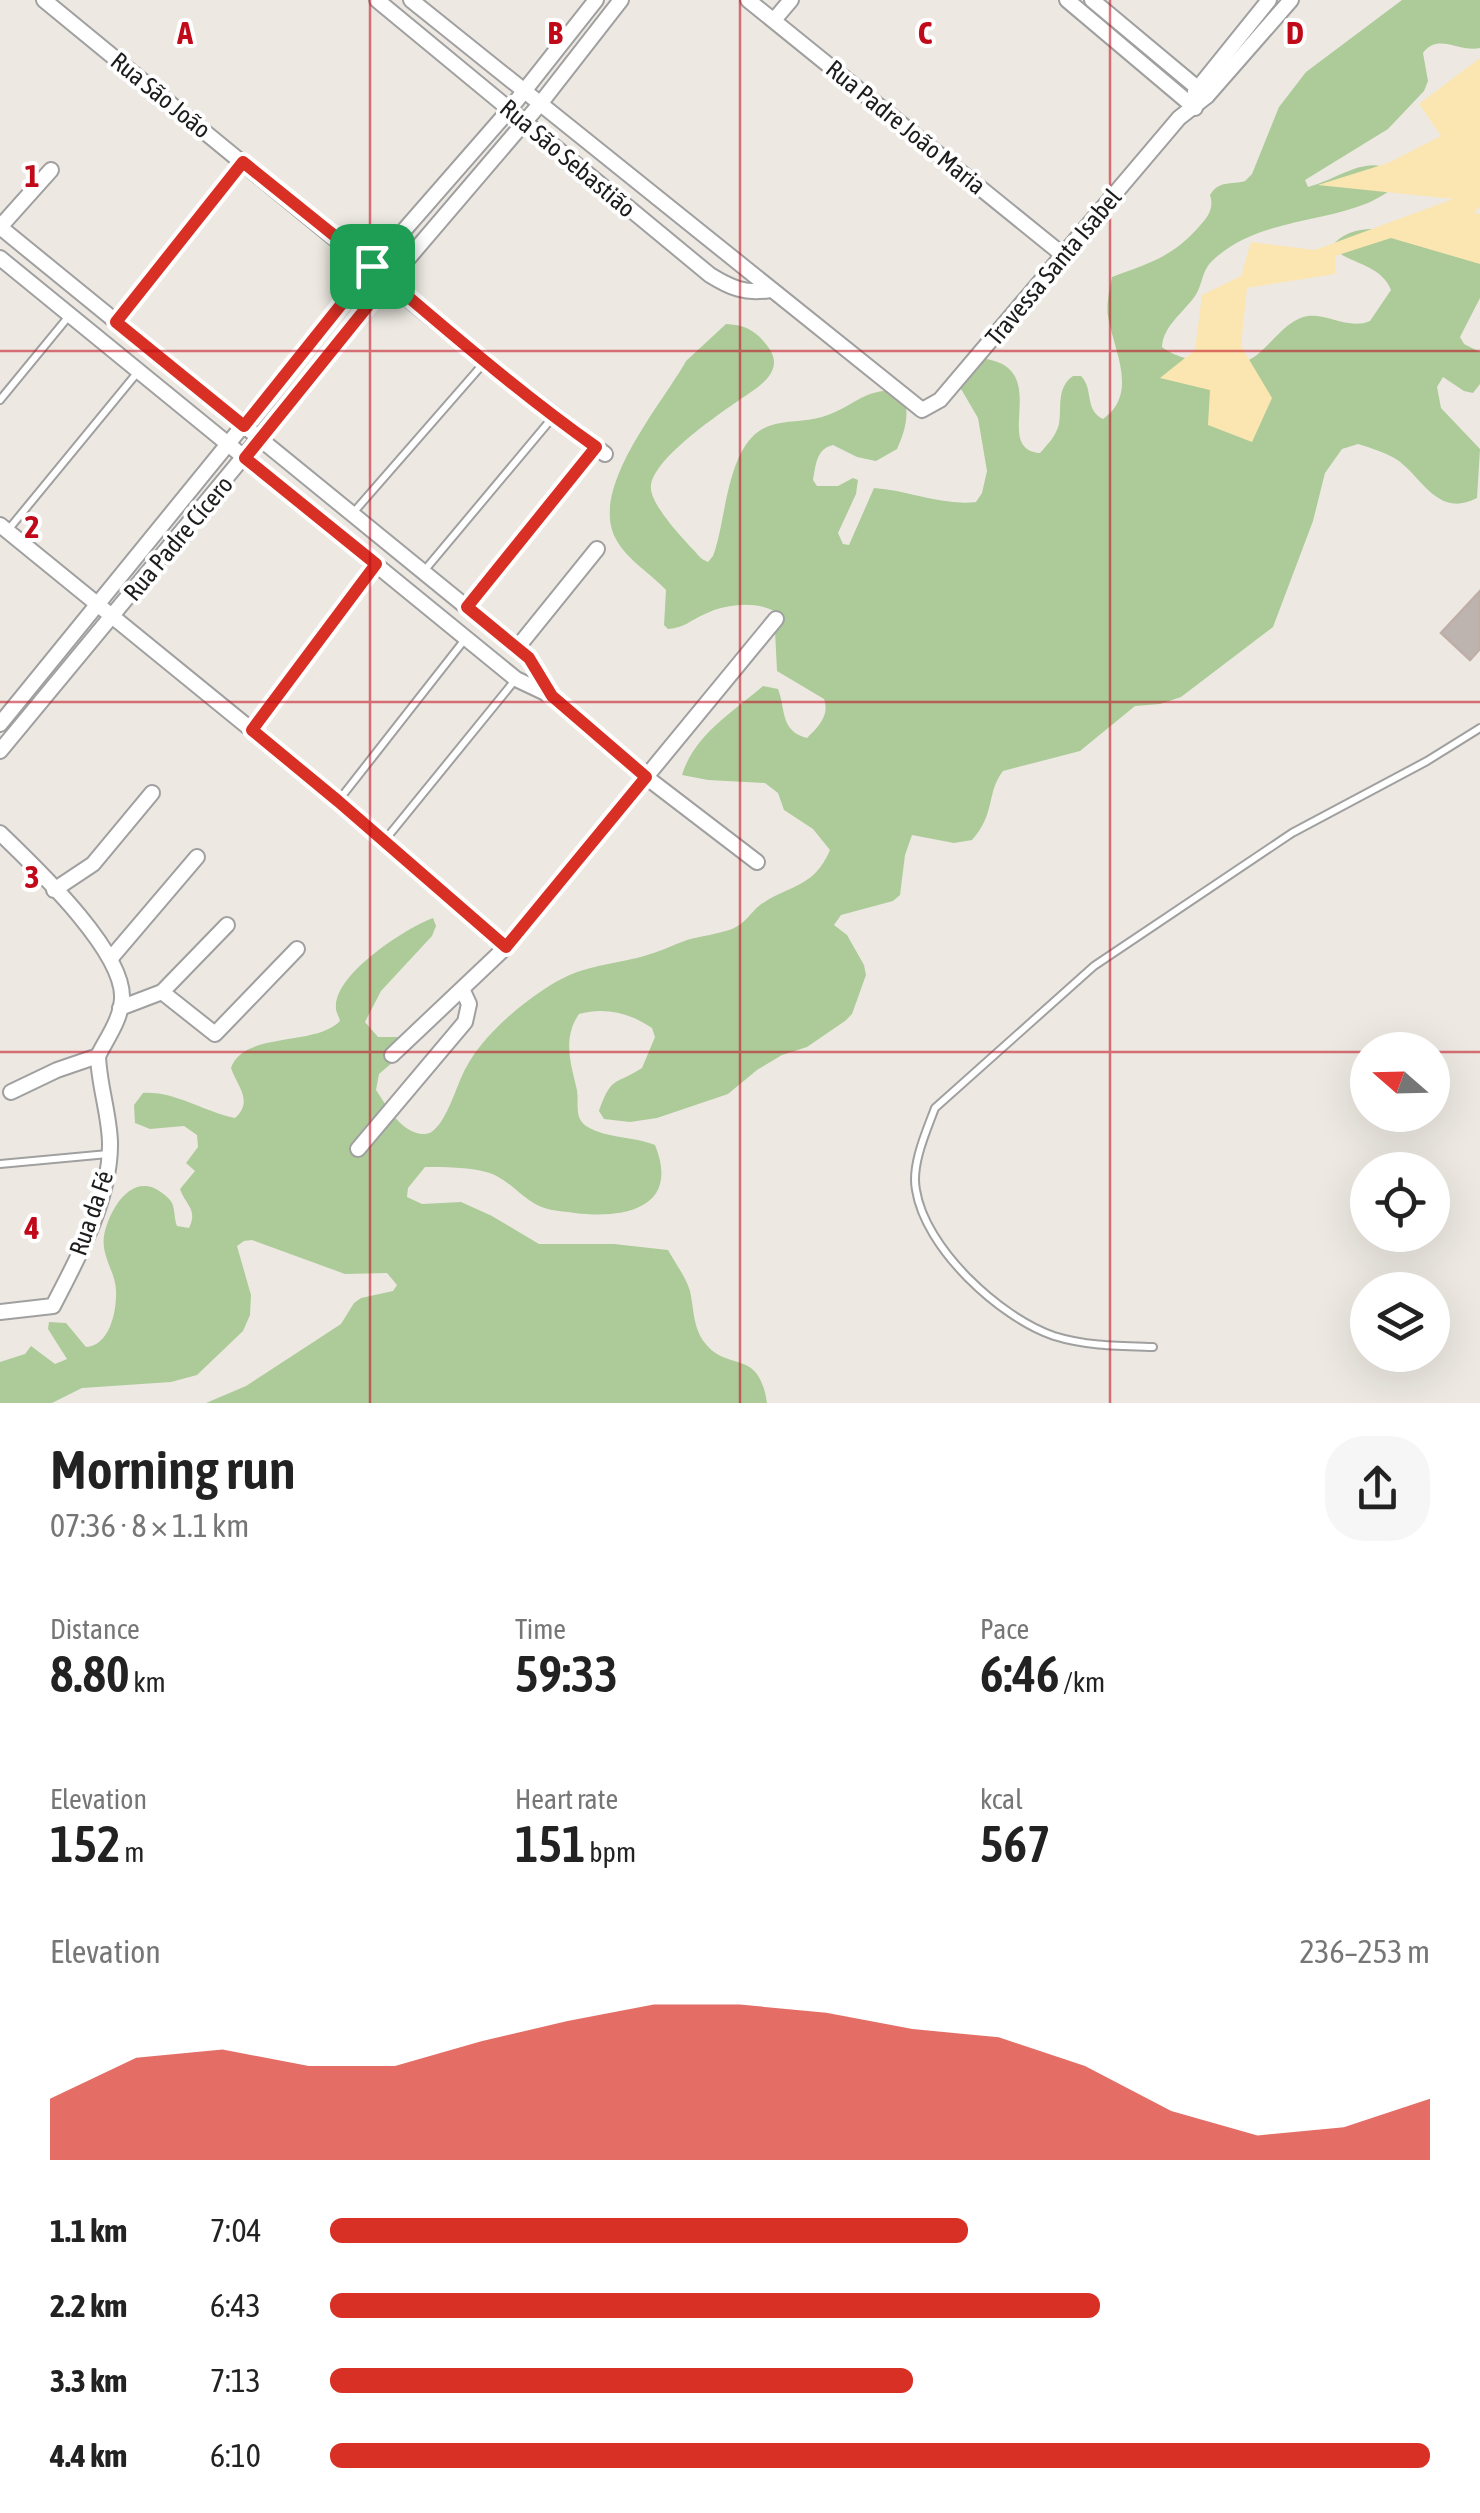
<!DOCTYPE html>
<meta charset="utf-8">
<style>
:root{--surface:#fff;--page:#f6f6f6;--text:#222;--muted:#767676;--accent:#d93025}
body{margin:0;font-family:"Asap Condensed",sans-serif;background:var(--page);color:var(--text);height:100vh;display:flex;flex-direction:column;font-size:38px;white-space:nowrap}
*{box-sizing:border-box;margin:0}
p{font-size:32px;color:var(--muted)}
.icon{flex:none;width:55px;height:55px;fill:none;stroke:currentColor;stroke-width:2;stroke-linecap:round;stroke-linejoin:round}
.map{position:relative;height:1403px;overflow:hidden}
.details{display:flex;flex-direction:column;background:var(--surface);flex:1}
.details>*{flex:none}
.needle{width:65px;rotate:290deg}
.fabs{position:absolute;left:1350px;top:1032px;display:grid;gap:20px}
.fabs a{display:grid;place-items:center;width:100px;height:100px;border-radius:50%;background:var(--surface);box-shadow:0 10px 40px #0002;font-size:50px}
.pin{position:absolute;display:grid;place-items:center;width:85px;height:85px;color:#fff;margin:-42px;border-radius:20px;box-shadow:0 5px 15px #0006}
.round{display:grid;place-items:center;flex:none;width:105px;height:105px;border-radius:40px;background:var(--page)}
.headline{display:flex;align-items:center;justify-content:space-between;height:170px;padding:0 50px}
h1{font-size:55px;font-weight:600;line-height:75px}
.figures{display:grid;grid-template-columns:repeat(3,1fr);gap:15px;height:170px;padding:10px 50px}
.figures div{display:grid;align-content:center}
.figures b{font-size:50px;font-weight:600}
.figures small{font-size:28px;font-weight:400}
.figures p{font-size:28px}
.chart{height:280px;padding:20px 50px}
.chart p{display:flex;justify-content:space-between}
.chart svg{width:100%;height:180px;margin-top:10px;fill:var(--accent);opacity:.7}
ul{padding:0 50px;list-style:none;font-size:32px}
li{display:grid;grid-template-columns:160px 120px 1fr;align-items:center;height:75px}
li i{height:25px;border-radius:12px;background:var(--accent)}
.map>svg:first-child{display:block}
</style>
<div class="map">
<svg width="1480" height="1403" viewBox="0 0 1480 1403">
<rect width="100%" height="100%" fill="#ede9e2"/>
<path fill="#accb99" d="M1402,0h78v48c-20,5 -42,-16 -57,5l5,28 -4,10 -36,38 -83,51 3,7c40,-11 61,-38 99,-8 -13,8 -25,18 -39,24 -52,21 -114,17 -157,59 -9,9 -9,24 -16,34 -11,16 -32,30 -33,51 15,13 65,23 83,15 23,-9 37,-42 63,-46 21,-2 41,14 62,5l21,-31c-10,-26 -42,-26 -60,-43 34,-42 108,1 149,16v35l-20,39 4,7 16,8v32l-7,9 -9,-2 -21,-14 -6,10 4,21 39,41 -3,49c-40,21 -55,-22 -81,-39 -12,-7 -25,-11 -38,-15l-16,5 -17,24 -12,48 -40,106 -92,70 -21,7 -25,2 -55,45 -77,20c-17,22 -7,42 -31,69l-18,3 -42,-8 -7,20 -5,40 -7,6 -52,14 -7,10 13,10 17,30 2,10 -14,39 -7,7 -38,26 -25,8 -25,15 -29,24 -71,24 -27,4 -26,-3 -5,-8c13,-36 15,-25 43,-43l13,-31 -3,-9c-22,-15 -47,-21 -73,-14 -17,25 -8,50 -2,76 2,13 -3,28 9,36 21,13 47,10 69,19 26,64 -32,74 -80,68 -13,-2 -26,-2 -38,-8 -19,-10 -29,-27 -51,-33 -19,-5 -41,-5 -61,-5l-17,21 -1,9 15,7 39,-2 31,14 47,28h75l54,6c7,13 18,27 22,41 4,18 3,37 15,52 23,30 54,4 62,60h-561l40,-17 95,-62 13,-21 7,-5 32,-7 4,-6 -10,-12 -42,1 -93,-34 -8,1 -7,5 14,49 -1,20 -7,16 -46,44 -26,7 -89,6 -30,15h-52v-41l25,-8 6,-8 24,18 12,-5 -19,-30 1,-7 17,1 20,24c24,-1 31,-37 30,-57 -1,-19 -15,-34 -12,-54 4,-22 23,-59 50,-48 6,3 15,9 18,15 3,6 2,16 5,23l12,2c9,-19 -3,-22 -9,-39l15,-18 -9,-8 12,-16 -1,-12 -13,-9 -34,3 -15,-6 -1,-18 9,-12c32,-2 61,19 92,25 19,-17 2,-32 -4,-50 12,-37 84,-21 109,-47 -1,-5 -5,-10 -4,-15 0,-33 70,-78 97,-88l3,8 -4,10 -51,55 -16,31 13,15h34l1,8 -34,29 -3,16c11,16 26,45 49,44 17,0 30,-43 36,-56 15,-36 51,-67 82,-88 38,-26 61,-23 101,-34 15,-4 29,-11 43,-16 15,-4 31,-6 45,-11 13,-5 18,-16 28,-24 30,-21 53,-16 70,-55l-17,-21 -29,-19 -6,-17 -13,-10 -57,-3 -26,-5c12,-40 51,-63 81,-89l15,3c8,21 2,42 29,49 11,-11 23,-22 17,-39l-47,-28 -3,-60c-19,-10 -49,-7 -69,3 -14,6 -21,14 -37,15l-4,-4 2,-35c-15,-16 -38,-30 -49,-49 -31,-50 46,-138 69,-180l40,-37c17,1 28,5 39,19 7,8 12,18 7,28 -6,13 -23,22 -34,30 -22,15 -83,57 -87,84 -3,19 37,59 51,74l6,3 5,-6c14,-36 13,-115 56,-130 17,-6 36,-4 53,-9 35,-11 38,-28 79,-27 10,19 5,40 -4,59l-21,12 -19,-4 -24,-12c-17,4 -17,20 -20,35l4,6h21l15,-8 5,2 -2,14 -18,39 5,11 6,1 25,-57c34,2 67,18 102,14l6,-9 5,-22 -9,-53 -21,-36 22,-24c78,7 10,91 61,95 8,-9 16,-17 19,-29 3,-17 -3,-36 14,-48h8c13,13 3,34 22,43 36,-26 11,-67 5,-103 -2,-12 2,-27 4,-39 35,-13 58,-19 84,-47 10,-11 19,-20 14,-35 9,-15 21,-10 35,-14l7,-7 27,-67 27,-35z"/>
<path fill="#fbe6b2" d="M1480,58v149l-6,6 6,1v50l-89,-26 -56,18v18l-88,14 -6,58 31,52 -20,44 -44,-17 2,-35 -50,-12 35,-28 7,-55 39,-19 10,-34 64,8 138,-51 -135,-14 70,-22 53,-27 -22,-32z"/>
<path fill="#bdb4af" stroke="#beaea5" stroke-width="2.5" d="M1480,591v58l-10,11 -29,-27z"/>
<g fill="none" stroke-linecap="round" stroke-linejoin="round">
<g stroke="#a0a0a0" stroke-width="10">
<g id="service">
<path d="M117,320l126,-158"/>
<path d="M0,400l69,-84"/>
<path d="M353,513l130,-149"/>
<path d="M8,530l129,-157"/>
<path d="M424,571l129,-154"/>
<path d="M339,800l127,-162"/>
<path d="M385,840l131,-161"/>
<path d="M0,1164l108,-10"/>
<path d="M1153,1347c-34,-1 -67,-1 -99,-11 -55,-19 -129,-88 -138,-146 -5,-25 10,-58 19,-82l159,-142 198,-133 135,-72 53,-33"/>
</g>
</g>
<g stroke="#a0a0a0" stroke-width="18">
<g id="minor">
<path d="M44,0l441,362 120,92"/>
<path d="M377,0l333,275c21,13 35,19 60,15"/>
<path d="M411,0l511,410 18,-10 239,-282 28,-22 84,-96"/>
<path d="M748,0l315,255"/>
<path d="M1067,0l128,108"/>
<path d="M1092,0l115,96"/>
<path d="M774,20l17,-20"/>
<path d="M1195,92l74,-92"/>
<path d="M0,227l529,431 22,37"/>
<path d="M0,227l51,-57"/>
<path d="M0,258l516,421 36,17 94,81 111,85"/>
<path d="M0,525l339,276 167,146"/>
<path d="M467,607l129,-160"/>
<path d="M517,648l80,-99"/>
<path d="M0,724l372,-457 138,-158 86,-109"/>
<path d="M252,731l123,-167"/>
<path d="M0,751l389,-470 151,-177 81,-104"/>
<path d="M0,833c34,33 125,118 122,166 -1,20 -15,39 -24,57l-41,14 -46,22"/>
<path d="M54,890l39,-26 59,-71"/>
<path d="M111,958l86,-101"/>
<path d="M162,992l53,42 82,-85"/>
<path d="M120,1008l42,-16 65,-67"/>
<path d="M392,1055l114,-108 270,-328"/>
<path d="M358,1149l107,-127 4,-18 -6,-13"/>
<path d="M0,1312l53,-6c25,-48 58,-108 57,-164 -1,-29 -11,-57 -12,-86"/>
</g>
</g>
<use href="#service" stroke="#fff" stroke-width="6"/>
<use href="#minor" stroke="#fff" stroke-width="14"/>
</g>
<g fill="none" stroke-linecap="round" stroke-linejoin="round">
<g stroke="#fff" stroke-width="20">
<path id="route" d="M372,266l-128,160 -128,-104 127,-160 129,104 16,15 -143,177 131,106 -124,166 86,71 168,146 140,-170 -94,-81 -23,-38 -62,-51 129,-160c-79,-56 -151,-119 -224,-181"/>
</g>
<use href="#route" stroke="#d93025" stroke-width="12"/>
</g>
<path fill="none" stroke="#c00919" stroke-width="2.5" stroke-opacity="0.55" d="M370,0v1403M740,0v1403M1110,0v1403M0,351h1480M0,702h1480M0,1052h1368M1432,1052h48"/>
<g text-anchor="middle" stroke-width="8" stroke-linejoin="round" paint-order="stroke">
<g font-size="25" fill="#1c1c1c" stroke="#fff">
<text transform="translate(161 95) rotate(39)" y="9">Rua São João</text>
<text transform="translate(906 127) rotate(39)" y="9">Rua Padre João Maria</text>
<text transform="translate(568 158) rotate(40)" y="9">Rua São Sebastião</text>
<text transform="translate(1053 267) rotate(-50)" y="9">Travessa Santa Isabel</text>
<text transform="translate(178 538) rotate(-50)" y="9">Rua Padre Cícero</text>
<text transform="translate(91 1213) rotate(-71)" y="9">Rua da Fé</text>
</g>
</g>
<g font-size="32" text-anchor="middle" font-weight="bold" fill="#c00919" stroke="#fff" stroke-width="8" stroke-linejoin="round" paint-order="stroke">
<text x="185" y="44">A</text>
<text x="555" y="44">B</text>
<text x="925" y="44">C</text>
<text x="1295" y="44">D</text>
<text x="32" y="187">1</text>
<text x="32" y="538">2</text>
<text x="32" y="888">3</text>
<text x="32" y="1239">4</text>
</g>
</svg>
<div class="fabs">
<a><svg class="needle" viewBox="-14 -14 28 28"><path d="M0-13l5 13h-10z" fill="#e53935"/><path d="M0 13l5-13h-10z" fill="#767676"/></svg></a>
<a><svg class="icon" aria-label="locate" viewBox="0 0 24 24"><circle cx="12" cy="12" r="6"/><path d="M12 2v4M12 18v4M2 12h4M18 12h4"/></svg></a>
<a><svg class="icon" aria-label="layers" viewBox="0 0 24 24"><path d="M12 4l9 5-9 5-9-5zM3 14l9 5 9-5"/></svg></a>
</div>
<div class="pin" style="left:372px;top:266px;background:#1e9e55"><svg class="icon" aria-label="arrive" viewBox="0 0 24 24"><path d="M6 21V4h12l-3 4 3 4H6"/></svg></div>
</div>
<section class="details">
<div class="headline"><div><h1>Morning run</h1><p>07:36 · 8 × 1.1 km</p></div><a class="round"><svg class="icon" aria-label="share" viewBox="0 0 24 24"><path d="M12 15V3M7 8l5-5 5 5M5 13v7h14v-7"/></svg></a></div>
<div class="figures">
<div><p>Distance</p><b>8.80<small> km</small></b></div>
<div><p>Time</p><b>59:33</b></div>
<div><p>Pace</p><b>6:46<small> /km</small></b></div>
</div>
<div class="figures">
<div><p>Elevation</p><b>152<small> m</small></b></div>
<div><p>Heart rate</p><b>151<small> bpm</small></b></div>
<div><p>kcal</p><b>567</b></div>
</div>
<div class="chart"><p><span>Elevation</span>236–253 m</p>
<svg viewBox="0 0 160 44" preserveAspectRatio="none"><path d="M0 44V29L10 19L20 17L30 21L40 21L50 15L60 10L70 6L80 6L90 8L100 12L110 14L120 21L130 32L140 38L150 36L160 29V44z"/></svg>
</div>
<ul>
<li><b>1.1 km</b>7:04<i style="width:58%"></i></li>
<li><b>2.2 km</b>6:43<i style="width:70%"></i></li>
<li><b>3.3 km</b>7:13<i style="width:53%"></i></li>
<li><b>4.4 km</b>6:10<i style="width:100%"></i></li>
</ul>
</section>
